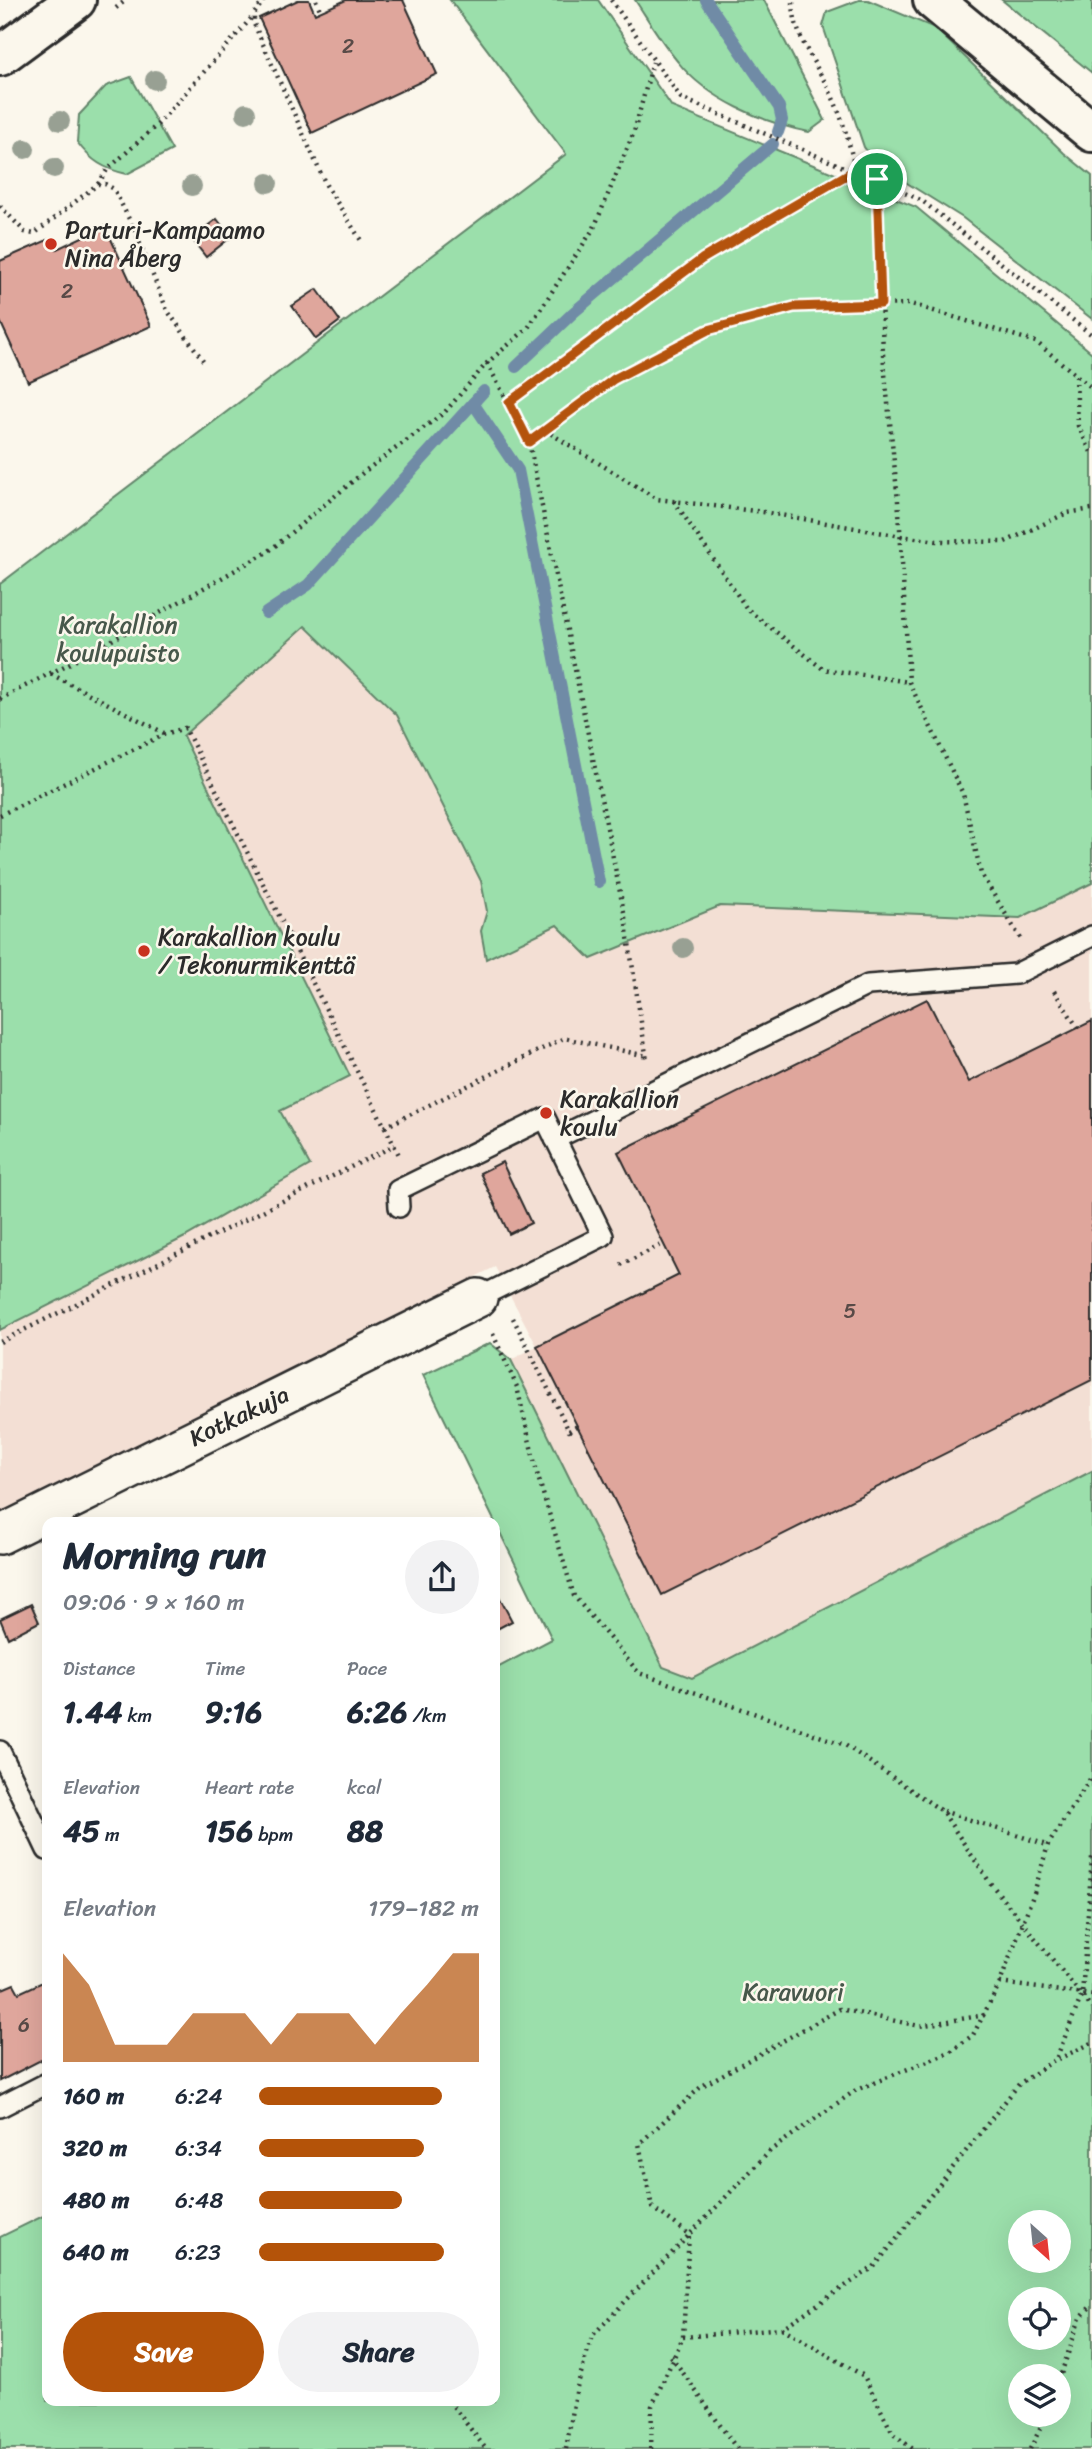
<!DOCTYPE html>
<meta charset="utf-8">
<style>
:root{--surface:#fff;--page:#f2f2f3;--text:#1f2937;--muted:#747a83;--accent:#b45309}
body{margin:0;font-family:Sriracha,sans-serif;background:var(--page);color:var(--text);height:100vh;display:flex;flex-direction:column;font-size:26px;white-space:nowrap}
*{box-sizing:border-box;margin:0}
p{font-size:23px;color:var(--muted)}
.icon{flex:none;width:38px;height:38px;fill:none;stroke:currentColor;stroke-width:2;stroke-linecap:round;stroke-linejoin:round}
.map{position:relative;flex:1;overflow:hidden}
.panel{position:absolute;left:42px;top:1517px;width:458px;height:889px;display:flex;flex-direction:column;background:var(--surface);border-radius:14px;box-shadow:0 7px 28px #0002}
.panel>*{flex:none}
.needle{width:46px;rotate:153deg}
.fabs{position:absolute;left:1008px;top:2210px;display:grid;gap:14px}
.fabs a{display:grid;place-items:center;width:63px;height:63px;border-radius:50%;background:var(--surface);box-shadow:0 7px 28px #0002;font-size:35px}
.pin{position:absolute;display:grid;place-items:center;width:60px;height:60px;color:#fff;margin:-30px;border:4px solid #fff;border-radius:50%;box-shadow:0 2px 7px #0007}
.round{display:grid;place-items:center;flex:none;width:74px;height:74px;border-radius:37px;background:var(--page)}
.headline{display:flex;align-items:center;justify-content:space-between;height:119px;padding:0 21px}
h1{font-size:38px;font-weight:800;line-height:52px}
.metrics{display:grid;grid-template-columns:repeat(3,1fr);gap:10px;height:119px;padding:7px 21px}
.metrics div{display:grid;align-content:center}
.metrics b{font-size:30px;font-weight:800}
.metrics small{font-size:19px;font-weight:400}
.metrics p{font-size:19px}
.chart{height:196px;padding:14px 21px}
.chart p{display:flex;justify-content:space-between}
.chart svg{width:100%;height:126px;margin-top:7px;fill:var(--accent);opacity:.7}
.button{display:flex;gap:14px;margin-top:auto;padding:14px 21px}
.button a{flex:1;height:80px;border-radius:42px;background:var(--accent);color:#fff;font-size:28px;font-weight:800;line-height:80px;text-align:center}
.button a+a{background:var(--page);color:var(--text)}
ul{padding:0 21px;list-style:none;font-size:23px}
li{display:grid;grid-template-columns:112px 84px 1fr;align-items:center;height:52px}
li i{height:18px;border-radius:9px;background:var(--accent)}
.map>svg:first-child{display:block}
</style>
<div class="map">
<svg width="1092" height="2449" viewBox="0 0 1092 2449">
<rect width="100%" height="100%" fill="#fbf7ec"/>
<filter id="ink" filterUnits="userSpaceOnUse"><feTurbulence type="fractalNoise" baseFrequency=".0143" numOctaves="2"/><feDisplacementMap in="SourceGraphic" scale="14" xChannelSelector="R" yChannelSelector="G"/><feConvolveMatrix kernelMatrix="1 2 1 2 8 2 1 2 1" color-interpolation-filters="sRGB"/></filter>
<g filter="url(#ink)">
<path fill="#f3dfd4" d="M305,625l92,90 84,166 76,43 34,35 129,-53 299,12 73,-35v588l-400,207 -29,-11 -152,-307 26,-14 -42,-79 -495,247v-687l182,-91z"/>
<g fill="#9bdfab" stroke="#63856b" stroke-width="2" fill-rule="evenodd">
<path d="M450,0h148l74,107 244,100 176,146v530l-72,35 -300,-12 -129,53 -34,-34 -71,34 -5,-28 6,-20 -6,-30 -84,-166 -92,-89 -122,110 167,340 -70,35 30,54 -125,72 -185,93v-746l566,-430z"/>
<path d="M635,0h129l61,120 -16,12c-45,-9 -102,-33 -131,-70 -16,-19 -29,-41 -43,-62z"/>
<path d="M859,0h9l67,28 129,125 28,23v143l-129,-101 -88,-55 -11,-16 -41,-121 4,-14z"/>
<path d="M1002,0h90v73z"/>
<path d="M131,77l41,73 -45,24c-23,-5 -36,-13 -50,-32l2,-27 27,-29z"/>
<path d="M490,1343l21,17 152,307 29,11 400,-207v978h-1092v-212l47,-23v187h448v-732l57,-30 -129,-264zM1020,2222h39v39h-39zM1020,2300h39v38h-39zM1020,2376h39v39h-39z"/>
</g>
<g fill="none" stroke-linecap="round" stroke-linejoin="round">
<g stroke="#708ba6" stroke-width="12">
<path d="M706,0l73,107 3,13 -4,12"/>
<path d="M516,367l58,-55 199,-168"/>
<path d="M473,403l45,67 81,412"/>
<path d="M266,613l42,-28 176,-194"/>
</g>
</g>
<g fill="#dfa69c" stroke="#2b2b2b" stroke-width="2">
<path d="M298,0h11l6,14 31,-14h57l34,74 -125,59 -53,-115z"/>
<path d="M217,219l14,18 -25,20 -15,-19z"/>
<path d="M105,226l46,100 -123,56 -28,-61v-60l52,-23 5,11z"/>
<path d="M317,289l23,32 -24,18 -24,-33z"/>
<path d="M927,999l42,83 123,-61v359l-430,215 -125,-249 142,-71 -61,-123z"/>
<path d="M502,1162l29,61 -22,11 -29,-61z"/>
<path d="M495,1589l17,32 -17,9z"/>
<path d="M31,1604l8,18 -31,16 -8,-19z"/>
<path d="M47,1980v77l-47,24v-91l14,-6 5,9z"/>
</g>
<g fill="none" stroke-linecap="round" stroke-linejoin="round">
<g stroke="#2b2b2b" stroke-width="24">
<g id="service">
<path d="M555,1139l313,-154 148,-11 76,-38"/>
<path d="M399,1207l-1,-17 147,-72 58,118 -125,62"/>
<path d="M0,1751l47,99"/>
<path d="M0,2107l47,-24"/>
</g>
</g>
<g stroke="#2b2b2b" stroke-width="42">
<path id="minor" d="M0,1535l478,-237"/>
</g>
<g stroke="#2b2b2b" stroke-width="44">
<path id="tertiary" d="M0,56l76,-56"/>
</g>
<g stroke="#2b2b2b" stroke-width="44">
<path id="secondary" d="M933,0l159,132"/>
</g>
<g stroke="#2b2b2b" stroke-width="4.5" stroke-dasharray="2 5" stroke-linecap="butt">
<path d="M264,0l-10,14v10l72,161 36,57"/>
<path d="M316,0l5,12"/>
<path d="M611,0l70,98 240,102 171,135"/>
<path d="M116,8l10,-8"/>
<path d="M877,179l6,175 16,157 10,171 54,112 18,80 40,65"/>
<path d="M98,184l9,-14 51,-46 96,-109"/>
<path d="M0,206l25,26 9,2 64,-50h7l9,5 20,40 33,81 38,53"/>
<path d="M487,363l42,79 96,475 22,144"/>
<path d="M1076,376l2,50 14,28"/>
<path d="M509,402l193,-143 153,-90c-6,-28 -14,-57 -28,-83 -15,-29 -34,-52 -34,-86"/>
<path d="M545,430l112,69 106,13 138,24 36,5 68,1 62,-29 25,-4"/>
<path d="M529,442l85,-63 94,-49 86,-23 117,-3 125,38 56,46"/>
<path d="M674,501l73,108 76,60 86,13"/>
<path d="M51,674l113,59"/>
<path d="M0,699l84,-43 185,-105 96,-80 80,-59 42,-49 41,-35 66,-100 40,-96 19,-70"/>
<path d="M0,815l165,-81 20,-6 215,429"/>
<path d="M1054,991l24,37"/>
<path d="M385,1127l179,-89 83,18"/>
<path d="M621,1265l42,-21"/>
<path d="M513,1318l56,113 8,-5"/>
<path d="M493,1334l24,53 21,90 36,119 65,77 206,72 97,66 49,73 101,124"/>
<path d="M0,1342l395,-197"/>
<path d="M943,1811l104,34"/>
<path d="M1000,1983l92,12"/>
<path d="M1058,2059l34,-16"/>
<path d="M782,2328l82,48 29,58 20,15"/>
<path d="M683,2337l99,-9 92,-61 145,-183 37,-25 26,-64 10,-138"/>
<path d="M671,2356l66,93"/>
<path d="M1059,2380l21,-62 12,-13"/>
<path d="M449,2401l37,48"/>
<path d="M566,2449l11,-62 15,-51 179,-186 85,-60 94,-38 23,-17 27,-52 34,-90 14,-48 44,-69"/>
<path d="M651,2449l1,-43 31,-69 6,-103 -37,-27 -13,-63 63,-58 138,-77 79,17 66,-11"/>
<path d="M1030,2449l17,-34"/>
</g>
<use href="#service" stroke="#fbf7ec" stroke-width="19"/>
<use href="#minor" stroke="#fbf7ec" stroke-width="37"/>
<use href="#tertiary" stroke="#fbf7ec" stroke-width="38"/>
<use href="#secondary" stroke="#fbf7ec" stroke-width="38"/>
</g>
<g fill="#98a093">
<circle cx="155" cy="80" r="10"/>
<circle cx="246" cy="113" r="10"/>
<circle cx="60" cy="121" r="10"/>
<circle cx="25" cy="149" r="10"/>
<circle cx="54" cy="168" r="10"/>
<circle cx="268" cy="183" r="10"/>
<circle cx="192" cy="186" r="10"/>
<circle cx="683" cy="948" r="10"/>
</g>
</g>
<g fill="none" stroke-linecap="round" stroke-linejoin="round" filter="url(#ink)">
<g stroke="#fff" stroke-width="14">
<path id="route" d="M855,170l22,9 4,125 -87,3 -86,23 -94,49 -85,63 -20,-40 193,-143z"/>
</g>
<use href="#route" stroke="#b45309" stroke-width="9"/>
</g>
<g fill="#c8321e" stroke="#fbf7ec" stroke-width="2.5">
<circle cx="51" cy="244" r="7"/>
<circle cx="144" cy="951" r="7"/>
<circle cx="546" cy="1113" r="7"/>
</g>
<g text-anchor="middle" stroke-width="5" stroke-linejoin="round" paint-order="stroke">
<g font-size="21" fill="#584a47">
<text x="348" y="53">2</text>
<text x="67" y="298">2</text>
<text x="850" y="1318">5</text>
<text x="24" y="2032">6</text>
</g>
<g font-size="24" fill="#2b2b2b" stroke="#fbf7ec" text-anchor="start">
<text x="65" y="238">Parturi-Kampaamo<tspan x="65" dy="28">Nina Åberg</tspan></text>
<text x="158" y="945">Karakallion koulu<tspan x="158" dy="28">/ Tekonurmikenttä</tspan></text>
<text x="560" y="1107">Karakallion<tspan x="560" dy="28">koulu</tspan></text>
</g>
<g font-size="24" fill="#47584b" stroke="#fbf7ec">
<text x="118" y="633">Karakallion<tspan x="118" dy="28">koulupuisto</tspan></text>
<text x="793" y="2000">Karavuori</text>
</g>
<g font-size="24" fill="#2b2b2b" stroke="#fbf7ec">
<text transform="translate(239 1416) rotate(-26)" y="8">Kotkakuja</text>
</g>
</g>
</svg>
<div class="fabs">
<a><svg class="needle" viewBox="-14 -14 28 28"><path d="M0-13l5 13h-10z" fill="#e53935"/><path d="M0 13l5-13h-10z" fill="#747a83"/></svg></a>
<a><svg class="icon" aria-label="locate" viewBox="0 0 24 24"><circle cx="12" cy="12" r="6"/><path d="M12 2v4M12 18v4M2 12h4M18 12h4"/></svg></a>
<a><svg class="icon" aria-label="layers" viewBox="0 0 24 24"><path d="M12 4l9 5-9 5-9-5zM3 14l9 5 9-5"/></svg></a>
</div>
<div class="pin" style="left:877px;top:179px;background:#1e9e55"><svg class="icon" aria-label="arrive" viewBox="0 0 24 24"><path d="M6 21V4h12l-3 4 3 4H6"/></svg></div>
<section class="panel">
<div class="headline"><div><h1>Morning run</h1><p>09:06 · 9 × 160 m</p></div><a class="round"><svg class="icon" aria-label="share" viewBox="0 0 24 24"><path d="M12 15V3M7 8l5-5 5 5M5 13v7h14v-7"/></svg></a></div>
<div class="metrics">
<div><p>Distance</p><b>1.44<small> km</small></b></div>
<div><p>Time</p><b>9:16</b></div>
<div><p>Pace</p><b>6:26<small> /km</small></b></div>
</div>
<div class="metrics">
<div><p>Elevation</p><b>45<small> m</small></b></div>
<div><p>Heart rate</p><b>156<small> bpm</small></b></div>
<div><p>kcal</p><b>88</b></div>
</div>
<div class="chart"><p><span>Elevation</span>179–182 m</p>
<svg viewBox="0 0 160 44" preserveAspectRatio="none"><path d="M0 44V6L10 17L20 38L30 38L40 38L50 27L60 27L70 27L80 38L90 27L100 27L110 27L120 38L130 27L140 17L150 6L160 6V44z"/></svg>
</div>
<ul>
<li><b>160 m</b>6:24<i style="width:83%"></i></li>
<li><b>320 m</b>6:34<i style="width:75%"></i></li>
<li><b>480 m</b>6:48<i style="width:65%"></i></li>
<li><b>640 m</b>6:23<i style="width:84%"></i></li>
</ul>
<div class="button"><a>Save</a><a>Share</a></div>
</section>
</div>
